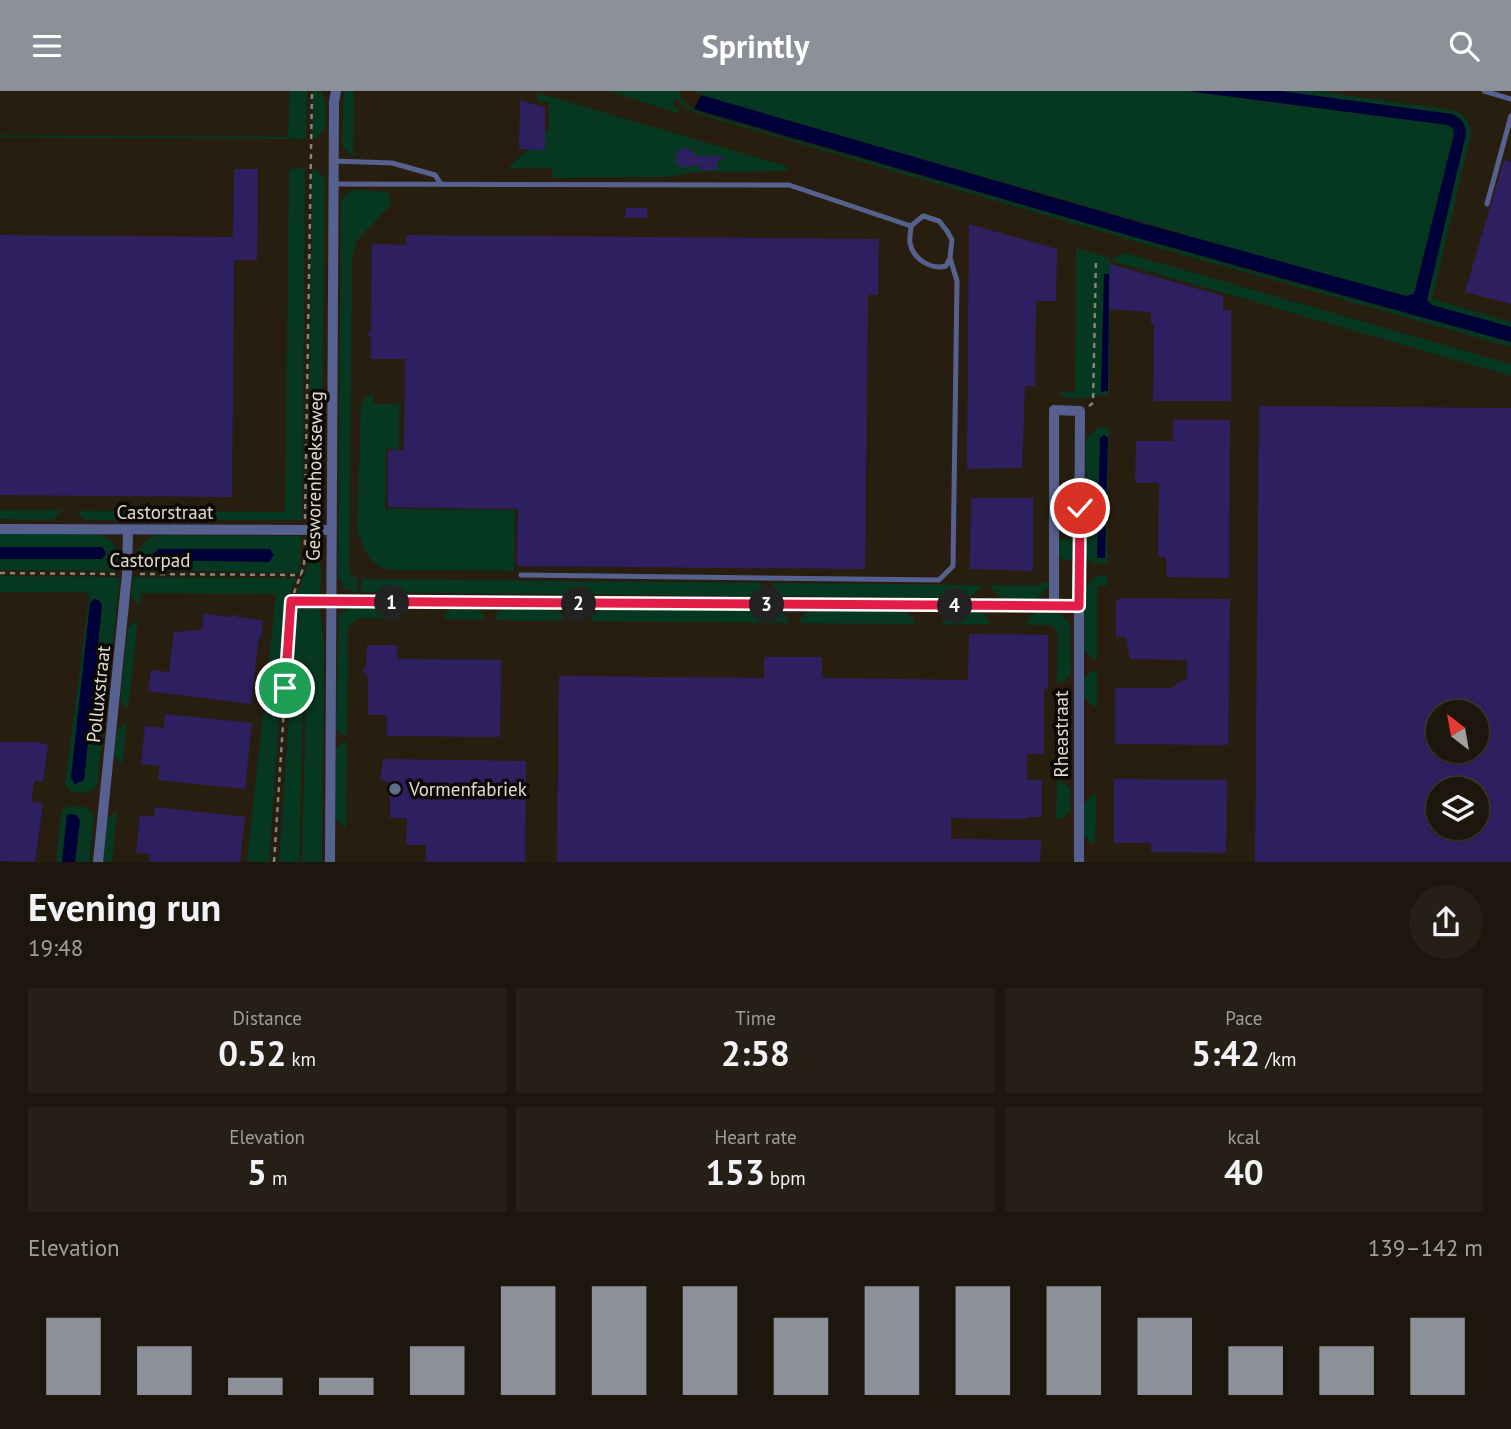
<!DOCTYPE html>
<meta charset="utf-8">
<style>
:root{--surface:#1d160c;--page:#251f15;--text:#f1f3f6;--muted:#a09f9d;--line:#3b352d;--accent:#8c9099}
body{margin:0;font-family:"PT Sans",sans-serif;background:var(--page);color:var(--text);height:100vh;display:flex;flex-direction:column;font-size:26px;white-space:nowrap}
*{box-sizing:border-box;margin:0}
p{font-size:23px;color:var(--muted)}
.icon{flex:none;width:38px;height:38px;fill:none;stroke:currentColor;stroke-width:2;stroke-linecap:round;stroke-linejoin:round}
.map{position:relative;height:771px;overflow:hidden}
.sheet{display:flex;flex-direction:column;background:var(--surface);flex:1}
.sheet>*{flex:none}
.needle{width:46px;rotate:329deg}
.fabs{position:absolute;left:1426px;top:609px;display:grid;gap:14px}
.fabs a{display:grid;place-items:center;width:63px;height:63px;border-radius:50%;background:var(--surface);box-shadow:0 2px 5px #0004,0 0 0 2px var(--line);font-size:35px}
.pin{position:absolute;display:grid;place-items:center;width:60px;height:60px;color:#fff;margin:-30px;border:4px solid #fff;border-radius:50%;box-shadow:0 2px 7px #0007}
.km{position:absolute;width:35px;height:35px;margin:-18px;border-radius:50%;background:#222;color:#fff;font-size:19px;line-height:35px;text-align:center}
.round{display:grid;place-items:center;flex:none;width:74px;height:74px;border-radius:37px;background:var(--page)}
.summary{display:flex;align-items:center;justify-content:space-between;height:119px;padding:0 28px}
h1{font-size:38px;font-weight:700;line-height:52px}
.metrics{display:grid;grid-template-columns:repeat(3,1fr);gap:10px;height:119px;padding:7px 28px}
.metrics div{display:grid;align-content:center;border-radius:0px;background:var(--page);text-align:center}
.metrics b{font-size:35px;font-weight:700}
.metrics small{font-size:19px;font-weight:400}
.metrics p{font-size:19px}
.chart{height:196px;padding:14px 28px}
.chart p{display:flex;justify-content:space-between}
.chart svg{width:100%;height:126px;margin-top:7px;stroke:var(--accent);stroke-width:6}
header{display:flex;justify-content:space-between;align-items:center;height:91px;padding:0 28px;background:var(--accent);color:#fff;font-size:32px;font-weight:700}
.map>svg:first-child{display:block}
</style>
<header><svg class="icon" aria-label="menu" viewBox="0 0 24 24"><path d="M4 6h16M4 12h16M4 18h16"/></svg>Sprintly<svg class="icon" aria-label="search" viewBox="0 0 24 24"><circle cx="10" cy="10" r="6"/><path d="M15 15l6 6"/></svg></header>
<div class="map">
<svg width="1511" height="771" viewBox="0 0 1511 771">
<rect width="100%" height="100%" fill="#271e10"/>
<g fill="#063720" fill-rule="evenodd">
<path d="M290,0h17l-1,48 -306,-2v-2l288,2z"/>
<path d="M313,0h8l4,12v26l-10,10h-3z"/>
<path d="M344,0h10l-1,66 -11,-11z"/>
<path d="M608,0h70l7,13 17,9 561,161 248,68v5l-388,-109 -422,-123 -18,-9 -8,-8 -1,7 7,9z"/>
<path d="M693,0h495l260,34 5,3 2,4 -40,160 -5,4h-11l-690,-198 -8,-3 1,-3 -2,2z"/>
<path d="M1280,0h36l137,19c12,4 17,11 18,24l-39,165 79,23v5l-79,-22 -5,-5 39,-170 -5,-11 -9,-5z"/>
<path d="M538,2l248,73 1,5 -93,1 -27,5 -115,1v-10h-44l41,-38v-28l-11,-1z"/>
<path d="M305,77l-3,352h-218l-8,-9 209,1 4,-343z"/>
<path d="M312,78h3l10,9 -4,319 -5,13 -8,7z"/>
<path d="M351,99l36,2 3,4 1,9 -34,35 -5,17 -3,311 2,9h6v15l-13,-3 -6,-13 3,-376z"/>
<path d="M1076,157l34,10 -1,136 -23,4h-22l-5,-6h16zM1104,183l5,1 -2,116h-6z"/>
<path d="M1125,162l386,111v12l-399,-115 5,-5z"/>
<path d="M373,303l1,10h25v45h-13l-1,60 130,1 -1,61 -124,-1 -9,-3 -10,-7 -6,-9 -8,-21 4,-125 5,-9z"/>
<path d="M1098,336h11l-2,137 -16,-1 -6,-8 1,-116zM1104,344l4,3 -11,119 3,-119z"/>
<path d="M0,419h62l-9,10 -53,-1z"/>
<path d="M0,442l99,1c17,7 23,19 21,37l-120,-1v-11h101l4,-1 1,-6 -5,-5h-101z"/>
<path d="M156,444l145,1 -1,33 -2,4 -164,-3c2,-17 5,-28 22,-35zM159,458l110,13 -111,-2 -4,-7z"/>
<path d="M308,448c17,15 13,36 12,57l-3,2h-19l-2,-2 11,-28z"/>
<path d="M1058,448h18c0,10 2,21 -12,22l-5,-5z"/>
<path d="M1107,484v11h-10v73h-5l-8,-9 1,-63 12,-11z"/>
<path d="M0,485l120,1 -23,208 -10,8 -16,-1 -6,-8 24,-187 -4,-5h-85zM90,512l12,2 -18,175 -3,3 -10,-5z"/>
<path d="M133,486l163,1 -9,25 -18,259h-22l29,-268 -135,-1 -2,12 -8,-9z"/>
<path d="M362,486l4,2 396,4v3l-9,10 -392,-4z"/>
<path d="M1043,491h6v4l-13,13 -35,-1 -10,-10v-3h51z"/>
<path d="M773,492l207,2v3l-11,10 -186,-2 -10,-10z"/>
<path d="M389,514l7,9v5l-38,-1 -10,9 -1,108h-5l-6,-6 3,-113c12,-15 32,-10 50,-11z"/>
<path d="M454,515h22l8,9v5l-39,-1v-5z"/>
<path d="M505,516h49l9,9v5l-68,-1 1,-5z"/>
<path d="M320,517l4,35 -2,219h-20l5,-199h-3l-5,199h-20l17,-251 3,-2z"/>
<path d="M602,517l177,1 9,10v4l-196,-2v-5z"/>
<path d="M810,518l95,2 9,9v4l-114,-1v-4z"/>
<path d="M952,520h28l9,9v4l-46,1v-5z"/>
<path d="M1036,521l24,2 10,10 1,50 -9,9h-5l1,-49 -3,-6 -7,-3h-21v-5z"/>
<path d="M138,529l-10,90 -8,-10 8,-73z"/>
<path d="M1097,579v36h-5l-8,-10v-17l8,-8z"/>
<path d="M127,631l-5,43 -8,-10 2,-24z"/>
<path d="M343,651h4l-1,87 -11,-11 1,-70z"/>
<path d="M1057,689h4l9,9v22l-9,8h-5z"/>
<path d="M1092,704h4l-1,48h-4l-9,-10 1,-28z"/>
<path d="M68,715l18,1 8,9 -5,46h-14l5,-42 -13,-4 -5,46h-6l5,-51z"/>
<path d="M117,720l-5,51h-10l5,-44z"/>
</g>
<g fill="#000039">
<path d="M1188,0h92l172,23c9,4 14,10 14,20l-39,166 5,5 79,22v15l-384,-107 -433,-126 7,-14 440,128 265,73 8,-2 40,-160 -1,-6 -5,-3z"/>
<path d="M1104,183h5l-1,117 -7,1z"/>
<path d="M1104,344l4,3 -3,120h-8l3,-120z"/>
<path d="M0,456h101l3,2 2,5 -5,5h-101z"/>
<path d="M159,458h111l4,6 -5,7 -111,-2 -5,-6z"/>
<path d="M94,508l5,1 3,5 -18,175 -9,4 -4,-6 19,-175z"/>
<path d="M70,723l6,1 4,5 -5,42h-13l5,-47z"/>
</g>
<g fill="#2e2060" fill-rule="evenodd">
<path d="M520,9l25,8v42l-26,-1z"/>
<path d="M686,57l5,2 5,6h26l1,3 -6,2v9h-18l1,-5 -18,3 -6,-6v-6l2,-5z"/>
<path d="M1504,69l7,2v142l-46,-12z"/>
<path d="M234,78h24l-1,91h-23l-2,237 -232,-2v-260l233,2z"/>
<path d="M626,117h21v10h-22z"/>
<path d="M969,133l88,25 -1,52h-20l-1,85h-10l-3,82 -55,1z"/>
<path d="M406,144l473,4 -1,56h-10l-3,274 -348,-3 1,-57 -130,-2v-57h16l1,-91h-34v-21l-4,-4 4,-4 1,-86 34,1z"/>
<path d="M1110,173l113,32v14h8v91h-78l1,-77h-3v-12l-42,-3z"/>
<path d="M1259,315l252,2v454h-256zM1438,621h39v39h-39zM1438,698h39v39h-39z"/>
<path d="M1173,329h57l-1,158 -63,-1v-20h-8l1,-74h-24l1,-42h37z"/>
<path d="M971,407h62v73l-63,-2z"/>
<path d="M1119,507l111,1 -2,146 -113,-1v-56h56l16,-10v-18l-57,-1 -4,-22h-10v-37h4z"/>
<path d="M203,523l28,3 3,-3 3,3 26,3 -2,17h-2l-8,67 -103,-13 3,-21 18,2 5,-40 28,-2z"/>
<path d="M969,543l79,1v54h-4v65h-17v26h15v37h-16v2l-75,-1v21l90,1 -1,22h-483l2,-186 205,2v-21h58v21l146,2z"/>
<path d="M367,554h30v14l104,1 -1,77 -113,-1v-21h-19v-37l-5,-8 3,-6z"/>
<path d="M165,623l87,9 -7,66 -87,-9 2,-14 -19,-2 4,-38 19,2z"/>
<path d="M0,651h38l10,3 -5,37 -9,-1 -3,21 12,1 -8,59 -35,-1z"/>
<path d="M381,668l145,2 -1,101h-99v-17h-20l1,-27h-17v-35l-10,-4 3,-13z"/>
<path d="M1114,688l113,1 -1,73 -75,-1v-9h-37z"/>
<path d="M155,716l90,10 -5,45h-91l1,-8 -14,-1 4,-38 14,2z"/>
</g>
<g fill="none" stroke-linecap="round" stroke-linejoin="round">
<g stroke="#8b8478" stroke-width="2.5" stroke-dasharray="5 5" stroke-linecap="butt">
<path d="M1089,315l4,-3 3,-144"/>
<path d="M305,428l7,-428"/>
<path d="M0,482l115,1"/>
<path d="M140,483l161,1"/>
<path d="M292,510l28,1"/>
<path d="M274,771l17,-261 13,-35 1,-27"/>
</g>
<g stroke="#576190" stroke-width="5">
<path d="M1484,0l27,8"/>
<path d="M334,70l58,2 43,12 6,9"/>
<path d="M335,93l454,1 122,41"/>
<path d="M1487,113l24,-88"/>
<path d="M521,484l418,5 14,-14 4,-285 -7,-23 2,-18 -5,-9 -8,-10 -16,-5 -12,10c0,5 -2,13 -1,17 3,16 21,27 36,23l4,-8"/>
</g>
<g stroke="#576190" stroke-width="10">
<path d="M0,438l331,1"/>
<path d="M331,511l748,4v256"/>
<path d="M1054,515v-196l26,1 -1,195"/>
<path d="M98,771l29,-288 1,-44"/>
<path d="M330,771l4,-760 2,-11"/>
</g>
</g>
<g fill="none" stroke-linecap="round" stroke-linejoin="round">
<g stroke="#fff" stroke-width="14">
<path id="route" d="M285,597l6,-87 788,5 1,-98"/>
</g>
<use href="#route" stroke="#e11d48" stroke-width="9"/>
</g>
<circle fill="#5c6f8a" stroke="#0c0904" stroke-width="2.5" cx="395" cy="698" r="7"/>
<g text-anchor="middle" stroke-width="7" stroke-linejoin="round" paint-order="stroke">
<g font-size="19" fill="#e1dbd2" stroke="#0c0904">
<text transform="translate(314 385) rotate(-89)" y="7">Gesworenhoekseweg</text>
<text x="165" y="428">Castorstraat</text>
<text x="150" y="476">Castorpad</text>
<text transform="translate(98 603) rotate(-84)" y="7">Polluxstraat</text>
<text transform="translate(1061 643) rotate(-90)" y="7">Rheastraat</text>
</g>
<g font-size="19" fill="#e1dbd2" stroke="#0c0904" text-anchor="start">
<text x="409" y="705">Vormenfabriek</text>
</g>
</g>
</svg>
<div class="fabs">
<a><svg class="needle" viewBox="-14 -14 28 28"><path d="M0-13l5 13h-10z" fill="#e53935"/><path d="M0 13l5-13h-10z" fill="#a09f9d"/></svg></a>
<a><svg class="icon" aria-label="layers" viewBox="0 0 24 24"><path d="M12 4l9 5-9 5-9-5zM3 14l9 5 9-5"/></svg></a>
</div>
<div class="pin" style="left:285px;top:597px;background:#1e9e55"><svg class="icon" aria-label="arrive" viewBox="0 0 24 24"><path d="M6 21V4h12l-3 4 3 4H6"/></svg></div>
<div class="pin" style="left:1080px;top:417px;background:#d93025"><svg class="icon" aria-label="check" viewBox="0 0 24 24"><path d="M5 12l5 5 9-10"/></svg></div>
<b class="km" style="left:392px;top:512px">1</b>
<b class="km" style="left:579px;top:513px">2</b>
<b class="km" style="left:767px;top:514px">3</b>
<b class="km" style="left:955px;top:515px">4</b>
</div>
<section class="sheet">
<div class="summary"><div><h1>Evening run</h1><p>19:48</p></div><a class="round"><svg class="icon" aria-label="share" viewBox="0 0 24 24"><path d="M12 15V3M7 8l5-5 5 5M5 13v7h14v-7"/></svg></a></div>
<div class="metrics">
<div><p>Distance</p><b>0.52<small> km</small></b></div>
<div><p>Time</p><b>2:58</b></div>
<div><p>Pace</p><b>5:42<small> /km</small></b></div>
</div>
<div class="metrics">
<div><p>Elevation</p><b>5<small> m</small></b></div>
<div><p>Heart rate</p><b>153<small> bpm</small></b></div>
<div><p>kcal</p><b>40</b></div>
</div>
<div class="chart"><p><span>Elevation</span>139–142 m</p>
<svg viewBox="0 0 160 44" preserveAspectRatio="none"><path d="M5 44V17M15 44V27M25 44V38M35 44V38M45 44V27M55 44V6M65 44V6M75 44V6M85 44V17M95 44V6M105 44V6M115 44V6M125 44V17M135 44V27M145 44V27M155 44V17"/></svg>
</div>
</section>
